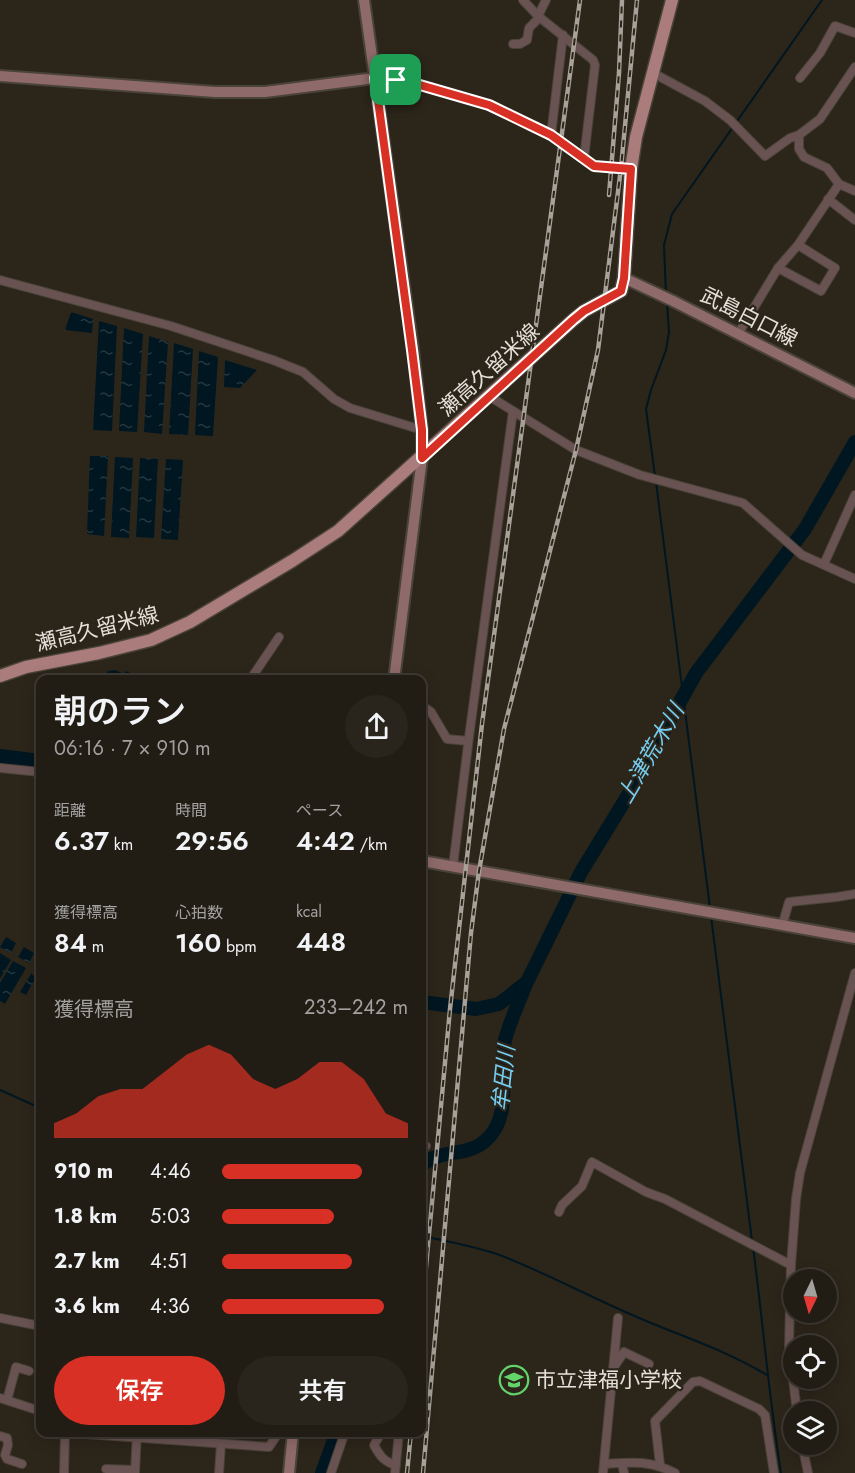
<!DOCTYPE html>
<html lang="ja">
<meta charset="utf-8">
<style>
:root{--surface:#211c14;--page:#29251d;--text:#f1f3f6;--muted:#a2a1a0;--line:#3e3a34;--accent:#d93025}
body{margin:0;font-family:Jost,"Noto Sans JP",sans-serif;background:var(--page);color:var(--text);height:100vh;display:flex;flex-direction:column;font-size:22px;white-space:nowrap}
*{box-sizing:border-box;margin:0}
p{font-size:20px;color:var(--muted)}
.icon{flex:none;width:33px;height:33px;fill:none;stroke:currentColor;stroke-width:2;stroke-linecap:round;stroke-linejoin:round}
.map{position:relative;flex:1;overflow:hidden}
.sheet{position:absolute;left:36px;top:675px;width:390px;height:762px;display:flex;flex-direction:column;background:var(--surface);border-radius:12px;box-shadow:0 3px 15px #0003,0 0 0 2px var(--line)}
.sheet>*{flex:none}
.needle{width:39px;rotate:185deg}
.fabs{position:absolute;left:783px;top:1269px;display:grid;gap:12px}
.fabs a{display:grid;place-items:center;width:54px;height:54px;border-radius:50%;background:var(--surface);box-shadow:0 3px 15px #0003,0 0 0 2px var(--line);font-size:30px}
.pin{position:absolute;display:grid;place-items:center;width:51px;height:51px;color:#fff;margin:-26px;border-radius:12px;box-shadow:0 3px 9px #0006}
.round{display:grid;place-items:center;flex:none;width:63px;height:63px;border-radius:32px;background:var(--page)}
.overview{display:flex;align-items:center;justify-content:space-between;height:102px;padding:0 18px}
h1{font-size:33px;font-weight:600;line-height:45px}
.figures{display:grid;grid-template-columns:repeat(3,1fr);gap:9px;height:102px;padding:6px 18px}
.figures div{display:grid;align-content:center}
.figures b{font-size:26px;font-weight:600}
.figures small{font-size:16px;font-weight:400}
.figures p{font-size:16px}
.chart{height:168px;padding:12px 18px}
.chart p{display:flex;justify-content:space-between}
.chart svg{width:100%;height:108px;margin-top:6px;fill:var(--accent);opacity:.7}
.cta{display:flex;gap:12px;margin-top:auto;padding:12px 18px}
.cta a{flex:1;height:69px;border-radius:36px;background:var(--accent);color:#fff;font-size:24px;font-weight:600;line-height:69px;text-align:center}
.cta a+a{background:var(--page);color:var(--text)}
ul{padding:0 18px;list-style:none;font-size:20px}
li{display:grid;grid-template-columns:96px 72px 1fr;align-items:center;height:45px}
li i{height:15px;border-radius:8px;background:var(--accent)}
.map>svg:first-child{display:block}
</style>
<div class="map">
<svg width="855" height="1473" viewBox="0 0 855 1473">
<defs>
<pattern id="water-ripples" width="26" height="14" patternUnits="userSpaceOnUse" patternTransform="scale(1.5)"><rect width="26" height="14" fill="#001620"/><path d="M2 4q2-2 4 0t4 0M15 11q2-2 4 0t4 0" fill="none" stroke="#253840"/></pattern>
</defs>
<rect width="100%" height="100%" fill="#2c251a"/>
<g fill="url(#water-ripples)">
<path d="M71,312l22,7 -1,14 -27,-3z"/>
<path d="M99,321l18,5 -5,105 -19,-1z"/>
<path d="M124,328l19,6 -6,98 -18,-1z"/>
<path d="M149,336l19,6 -6,92 -18,-2z"/>
<path d="M174,343l19,6 -5,86 -19,-1z"/>
<path d="M199,351l19,6 -5,79 -18,-1z"/>
<path d="M225,360l32,10 -17,18 -16,-1z"/>
<path d="M90,456h18l-4,80 -17,-2z"/>
<path d="M115,457l18,1 -4,80 -18,-1z"/>
<path d="M140,458l18,1 -4,79 -18,-1z"/>
<path d="M166,459l17,1 -5,80 -17,-1z"/>
<path d="M115,670l9,4 2,-3 16,8h-39l5,-8z"/>
<path d="M6,937l10,6 -5,10 -11,-6z"/>
<path d="M24,947l10,6 -5,10 -11,-6z"/>
<path d="M0,953l11,7 -11,19z"/>
<path d="M13,961l13,7 -21,36 -5,-3v-18z"/>
<path d="M31,974l5,3 -10,18 -6,-3z"/>
</g>
<g fill="none" stroke-linecap="round" stroke-linejoin="round">
<g stroke="#001620" stroke-width="2">
<path d="M666,295l-2,-50 8,-31 150,-214"/>
<path d="M655,476l-9,-67 5,-19 15,-40 3,-18 -2,-29"/>
<path d="M656,482l54,426"/>
<path d="M711,916l41,325"/>
<path d="M0,1090l40,18"/>
<path d="M422,1236c25,5 50,10 75,18 45,17 89,41 133,60 47,21 92,34 137,61"/>
<path d="M753,1247c10,75 16,151 28,226"/>
</g>
<g stroke="#001620" stroke-width="14">
<path d="M0,756l40,5"/>
<path d="M422,1002l54,7 23,-5 28,-22 54,-110 49,-80 66,-119 109,-144 50,-87"/>
<path d="M422,1165c17,-16 45,-8 63,-24 29,-24 13,-68 20,-101 5,-19 14,-38 21,-56"/>
<path d="M322,1473l15,-41"/>
</g>
<g stroke="#4a4339" stroke-width="10">
<g id="street">
<path d="M523,0l15,16 55,44 2,5 -11,93"/>
<path d="M538,16l8,-16"/>
<path d="M513,44h7l7,-4 2,-12 10,-10"/>
<path d="M653,73l52,28 25,19 35,36 25,-18 9,-3v14l5,8 23,11 12,16 16,7"/>
<path d="M375,78l38,5 76,22 62,30 43,31 37,3"/>
<path d="M800,78l20,-25 15,-27 20,7"/>
<path d="M551,135l12,-100"/>
<path d="M799,135l21,-16 35,-52"/>
<path d="M828,199l27,21"/>
<path d="M778,268l43,23 14,-23 -37,-23"/>
<path d="M0,280l171,46 102,34 30,12 31,27 16,9 72,22"/>
<path d="M738,334l40,-66 20,-23 41,-61"/>
<path d="M513,411l63,39 64,25 103,28 59,52 53,24"/>
<path d="M824,564l31,-69"/>
<path d="M250,680l29,-43"/>
<path d="M422,709h5l4,3 16,27 21,2"/>
<path d="M0,768l40,4"/>
<path d="M453,866l16,-129 44,-326 -24,-15"/>
<path d="M782,926l7,-24 48,-5 18,-3"/>
<path d="M422,1149l4,-3"/>
<path d="M559,1212l3,-7 20,-19 10,-24 54,30 19,7 126,66"/>
<path d="M0,1318l40,8"/>
<path d="M614,1367l10,-15 25,12"/>
<path d="M0,1398l40,13"/>
<path d="M7,1400l9,-33 13,4"/>
<path d="M797,1412l-8,-65 2,-82 5,-66 4,-26 55,-200"/>
<path d="M57,1432l212,15 10,-15"/>
<path d="M382,1432l-8,13c6,11 10,17 22,20"/>
<path d="M0,1436l7,2 1,7 -3,10 2,4 15,5"/>
<path d="M802,1444l6,29"/>
<path d="M622,1463l2,10"/>
<path d="M604,1464c28,-2 45,-4 71,9"/>
<path d="M660,1465l-5,-44 38,-39 7,-1 59,28 6,6 9,58"/>
<path d="M106,1469l29,1"/>
<path d="M64,1473l1,-40"/>
<path d="M135,1473l2,-41"/>
<path d="M219,1473l2,-29"/>
<path d="M331,1473l14,-41"/>
<path d="M395,1473l4,-41"/>
<path d="M603,1473l15,-155"/>
</g>
</g>
<g stroke="#4a4339" stroke-width="14">
<g id="secondary">
<path d="M364,0l49,350 9,80v28l-28,222"/>
<path d="M0,76l215,16h50l110,-14"/>
<path d="M624,278l49,23 182,92"/>
<path d="M422,861l433,77"/>
<path d="M289,1473l4,-41"/>
</g>
</g>
<g stroke="#4a4339" stroke-width="15">
<path id="primary" d="M0,676l26,-9 73,-14 52,-13 39,-18 102,-61 46,-30 235,-211 11,-9 37,-20 3,-13 7,-109 5,-32 36,-137"/>
</g>
<use href="#street" stroke="#695252" stroke-width="8"/>
<use href="#secondary" stroke="#8e6a6a" stroke-width="10"/>
<use href="#primary" stroke="#aa7c7c" stroke-width="12"/>
<g stroke="#a7a199" stroke-width="4.5">
<g id="rail">
<path d="M609,195l10,-122 3,-73"/>
<path d="M422,1310l28,-301 32,-285 98,-724"/>
<path d="M407,1473l4,-41"/>
<path d="M423,1473l48,-540 8,-62 25,-142 72,-279 22,-100 23,-182 16,-168"/>
</g>
</g>
<use href="#rail" stroke="#2c251a" stroke-width="2" stroke-dasharray="7" stroke-linecap="butt"/>
</g>
<g fill="none" stroke-linecap="round" stroke-linejoin="round">
<g stroke="#fff" stroke-width="12">
<path id="route" d="M375,78l38,5 76,22 62,30 43,31 37,3 -7,109 -3,13 -37,20 -11,9 -151,138v-28l-10,-80z"/>
</g>
<use href="#route" stroke="#d93025" stroke-width="8"/>
</g>
<defs>
<g id="school-ring" transform="scale(1.5)"><circle r="9.5" fill="#2c251a" stroke="#62d469" stroke-width="1.5"/><path d="M0-5L7-2L0 1L-7-2ZM-4 1L0 2.5L4 1V4Q0 6-4 4Z" fill="#62d469"/></g>
</defs>
<g fill-rule="evenodd">
<use href="#school-ring" x="514" y="1380"/>
</g>
<g text-anchor="middle" stroke-width="4.5" stroke-linejoin="round" paint-order="stroke">
<g font-size="21" fill="#e5e0d9" stroke="#2c251a">
<text transform="translate(749 317) rotate(27)" y="7">武島白口線</text>
<text transform="translate(489 370) rotate(-42)" y="7">瀬高久留米線</text>
<text transform="translate(97 629) rotate(-14)" y="7">瀬高久留米線</text>
</g>
<g font-size="21" fill="#e5e0d9" stroke="#2c251a" text-anchor="start">
<text x="535" y="1387">市立津福小学校</text>
</g>
<g font-size="22" font-style="italic" fill="#76cdf0" stroke="#2c251a">
<text transform="translate(650 753) rotate(-60)" y="8">上津荒木川</text>
<text transform="translate(503 1078) rotate(-84)" y="8">牟田川</text>
</g>
</g>
</svg>
<div class="fabs">
<a><svg class="needle" viewBox="-14 -14 28 28"><path d="M0-13l5 13h-10z" fill="#e53935"/><path d="M0 13l5-13h-10z" fill="#a2a1a0"/></svg></a>
<a><svg class="icon" aria-label="locate" viewBox="0 0 24 24"><circle cx="12" cy="12" r="6"/><path d="M12 2v4M12 18v4M2 12h4M18 12h4"/></svg></a>
<a><svg class="icon" aria-label="layers" viewBox="0 0 24 24"><path d="M12 4l9 5-9 5-9-5zM3 14l9 5 9-5"/></svg></a>
</div>
<div class="pin" style="left:396px;top:80px;background:#1e9e55"><svg class="icon" aria-label="arrive" viewBox="0 0 24 24"><path d="M6 21V4h12l-3 4 3 4H6"/></svg></div>
<section class="sheet">
<div class="overview"><div><h1>朝のラン</h1><p>06:16 · 7 × 910 m</p></div><a class="round"><svg class="icon" aria-label="share" viewBox="0 0 24 24"><path d="M12 15V3M7 8l5-5 5 5M5 13v7h14v-7"/></svg></a></div>
<div class="figures">
<div><p>距離</p><b>6.37<small> km</small></b></div>
<div><p>時間</p><b>29:56</b></div>
<div><p>ペース</p><b>4:42<small> /km</small></b></div>
</div>
<div class="figures">
<div><p>獲得標高</p><b>84<small> m</small></b></div>
<div><p>心拍数</p><b>160<small> bpm</small></b></div>
<div><p>kcal</p><b>448</b></div>
</div>
<div class="chart"><p><span>獲得標高</span>233–242 m</p>
<svg viewBox="0 0 160 44" preserveAspectRatio="none"><path d="M0 44V38L10 34L20 27L30 24L40 24L50 17L60 10L70 6L80 10L90 20L100 24L110 20L120 13L130 13L140 20L150 34L160 38V44z"/></svg>
</div>
<ul>
<li><b>910 m</b>4:46<i style="width:75%"></i></li>
<li><b>1.8 km</b>5:03<i style="width:60%"></i></li>
<li><b>2.7 km</b>4:51<i style="width:70%"></i></li>
<li><b>3.6 km</b>4:36<i style="width:87%"></i></li>
</ul>
<div class="cta"><a>保存</a><a>共有</a></div>
</section>
</div>
